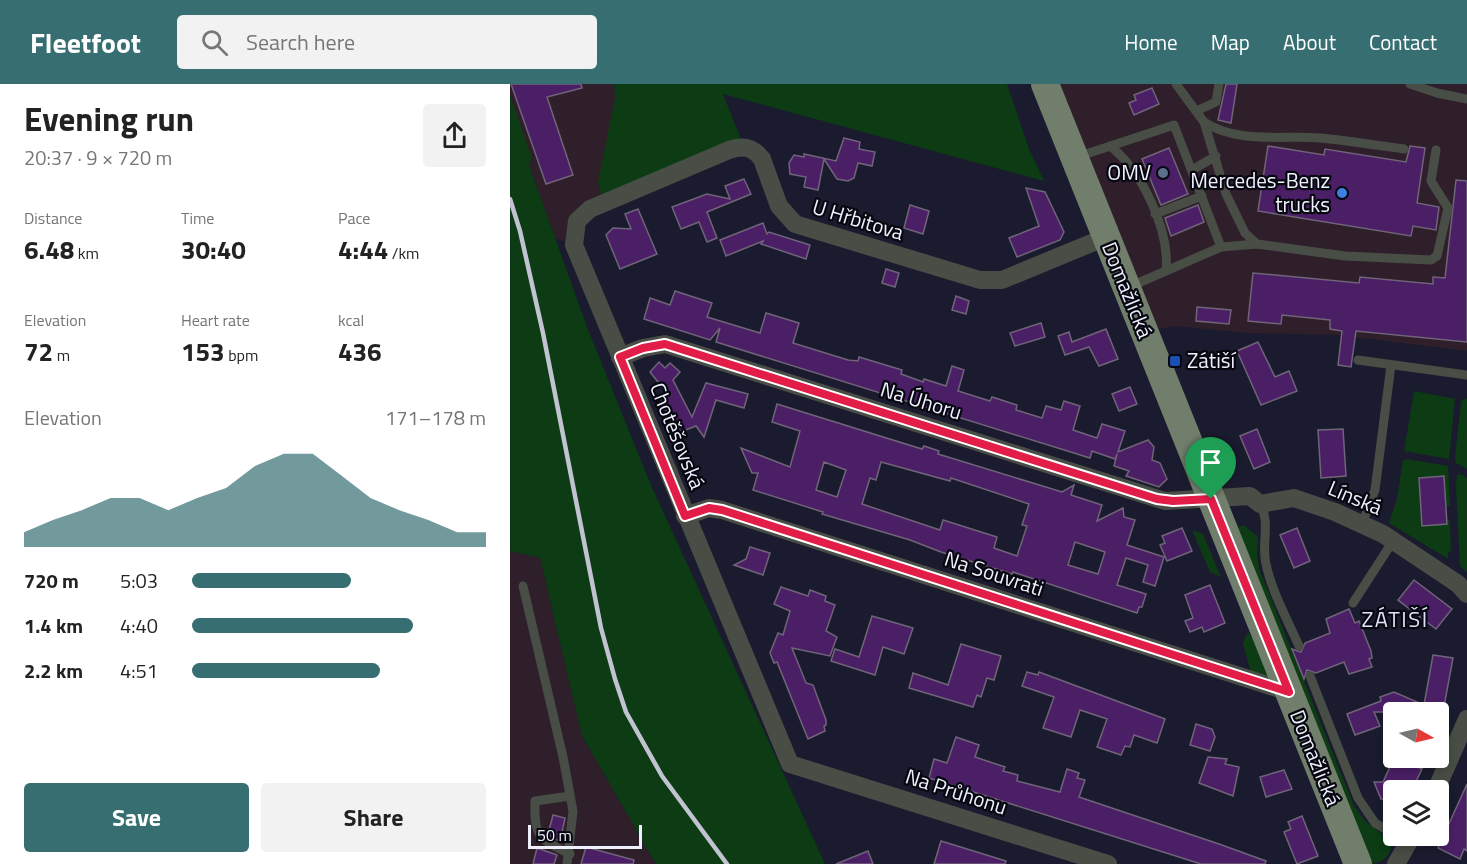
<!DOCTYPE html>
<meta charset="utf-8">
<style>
:root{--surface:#fff;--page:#f2f2f2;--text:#222;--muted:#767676;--accent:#376e72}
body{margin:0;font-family:"Titillium Web",sans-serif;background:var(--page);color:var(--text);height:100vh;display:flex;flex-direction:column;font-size:22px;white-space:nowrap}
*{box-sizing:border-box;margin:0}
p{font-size:20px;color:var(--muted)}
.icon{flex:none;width:33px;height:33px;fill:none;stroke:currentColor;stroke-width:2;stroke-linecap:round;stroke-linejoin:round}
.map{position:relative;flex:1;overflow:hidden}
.side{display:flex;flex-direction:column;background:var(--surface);width:510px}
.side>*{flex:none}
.needle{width:39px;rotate:98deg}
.tools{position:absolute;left:873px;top:618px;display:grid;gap:12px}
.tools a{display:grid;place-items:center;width:66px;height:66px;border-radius:6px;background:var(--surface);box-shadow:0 3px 9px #0003;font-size:30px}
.scale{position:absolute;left:18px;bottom:15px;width:114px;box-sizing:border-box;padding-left:6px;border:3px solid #eef0fd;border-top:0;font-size:16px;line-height:21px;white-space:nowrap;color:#eef0fd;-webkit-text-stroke:4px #06070f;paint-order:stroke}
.pin{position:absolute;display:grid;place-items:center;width:51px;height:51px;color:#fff;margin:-62px -26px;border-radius:50% 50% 50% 0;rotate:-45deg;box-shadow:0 0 6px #0007}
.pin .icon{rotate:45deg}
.round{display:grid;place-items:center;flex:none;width:63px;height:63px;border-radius:6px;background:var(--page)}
.head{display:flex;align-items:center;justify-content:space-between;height:102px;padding:0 24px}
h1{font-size:33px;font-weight:700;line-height:45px}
.metrics{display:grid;grid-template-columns:repeat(3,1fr);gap:9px;height:102px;padding:6px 24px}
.metrics div{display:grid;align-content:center}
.metrics b{font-size:26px;font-weight:700}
.metrics small{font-size:16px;font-weight:400}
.metrics p{font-size:16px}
.chart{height:168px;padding:12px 24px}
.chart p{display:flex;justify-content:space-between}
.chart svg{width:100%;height:108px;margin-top:6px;fill:var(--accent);opacity:.7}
.primary-button{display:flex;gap:12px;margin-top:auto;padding:12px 24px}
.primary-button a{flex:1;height:69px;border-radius:6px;background:var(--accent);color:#fff;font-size:24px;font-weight:700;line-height:69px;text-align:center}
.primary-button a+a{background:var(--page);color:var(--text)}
ul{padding:0 24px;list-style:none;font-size:20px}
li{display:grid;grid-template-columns:96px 72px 1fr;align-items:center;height:45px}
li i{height:15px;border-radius:8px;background:var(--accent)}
header{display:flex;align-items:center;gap:36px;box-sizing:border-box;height:84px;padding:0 30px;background:var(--accent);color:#fff}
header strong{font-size:28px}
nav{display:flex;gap:33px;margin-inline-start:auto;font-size:21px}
.search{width:420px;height:54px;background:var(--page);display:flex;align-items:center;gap:15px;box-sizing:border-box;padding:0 21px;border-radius:6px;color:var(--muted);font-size:22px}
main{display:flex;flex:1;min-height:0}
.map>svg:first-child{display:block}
</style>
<header>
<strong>Fleetfoot</strong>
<div class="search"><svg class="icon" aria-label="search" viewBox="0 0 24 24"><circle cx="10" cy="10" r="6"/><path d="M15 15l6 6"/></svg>Search here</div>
<nav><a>Home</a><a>Map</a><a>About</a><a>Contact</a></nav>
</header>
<main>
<section class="side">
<div class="head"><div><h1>Evening run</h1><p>20:37 · 9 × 720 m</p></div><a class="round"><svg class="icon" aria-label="share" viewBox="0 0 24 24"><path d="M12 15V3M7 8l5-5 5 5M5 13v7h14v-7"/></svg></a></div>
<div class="metrics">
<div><p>Distance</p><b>6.48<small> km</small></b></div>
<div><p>Time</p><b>30:40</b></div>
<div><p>Pace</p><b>4:44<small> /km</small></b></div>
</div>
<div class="metrics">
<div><p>Elevation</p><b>72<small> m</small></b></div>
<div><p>Heart rate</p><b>153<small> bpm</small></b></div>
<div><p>kcal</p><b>436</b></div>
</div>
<div class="chart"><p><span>Elevation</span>171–178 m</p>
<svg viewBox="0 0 160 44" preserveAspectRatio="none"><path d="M0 44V38L10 33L20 29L30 24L40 24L50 29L60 24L70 20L80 11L90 6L100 6L110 15L120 24L130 29L140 33L150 38L160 38V44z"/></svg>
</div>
<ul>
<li><b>720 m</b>5:03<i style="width:54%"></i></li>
<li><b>1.4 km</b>4:40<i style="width:75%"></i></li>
<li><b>2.2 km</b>4:51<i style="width:64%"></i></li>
</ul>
<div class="primary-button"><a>Save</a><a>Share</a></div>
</section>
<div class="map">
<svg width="957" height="780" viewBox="0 0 957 780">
<rect width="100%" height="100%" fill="#1a1b2e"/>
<g fill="#2e1f2a">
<path d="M0,0h104l1,14 -12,103 -13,8 -16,36 -19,-7 -26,-73 -19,-70z"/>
<path d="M547,0h410v267l-130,-16 -91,-2 -69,-7 -20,3z"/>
<path d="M0,467l30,7 42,178 74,128h-146z"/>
</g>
<g fill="#0c3b14">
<path d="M104,0h393l22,65 15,32 -321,-87 21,53 -141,54 -5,-18 17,-85z"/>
<path d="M0,11l22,63 -3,7 58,162 63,156 175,381h-169l-74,-128 -42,-178 -30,-7z"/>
<path d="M904,307l41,8 -6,60 -45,-8z"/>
<path d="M954,314l3,1v70l-11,-6 -1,-7 6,-54z"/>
<path d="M896,375l42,7 2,40h-4l-2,-29 -24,1 2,48 25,-2v-4l3,-1 1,32 -3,1v7l-59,-36 8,-24 6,-39z"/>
<path d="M952,390l5,4v94l-7,-6 -4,-79 1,-12z"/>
<path d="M734,441l14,12 -1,19 3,15 94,235 11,15 26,20c2,15 -10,23 -23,23l-134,-335z"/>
<path d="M682,446l11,4 18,43 -11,-5z"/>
<path d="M738,548l20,31 -1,14h-15l-9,-34z"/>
</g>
<g fill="#4b1f65" stroke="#706479" stroke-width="1.5" fill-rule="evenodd">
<path d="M1,0h70l1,4 -35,9 26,78 -27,9z"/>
<path d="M716,0h11l-6,39 -13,-3z"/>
<path d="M642,4l7,16 -25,11 -5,-12 7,-3 -2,-5z"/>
<path d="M334,54l16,4 -1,7 16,3 -3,14 -14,-3 -4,15 -6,3 -11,-2 -13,-20 -6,31 -14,-3 2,-10 -16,-3 -1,-11 5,-8 10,2v-3l32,7z"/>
<path d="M758,62l56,9 1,-6 81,13 4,-16 15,2 -8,55 22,4 -3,23 -23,-4 -2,10 -153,-25z"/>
<path d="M659,64l19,46 -27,11 -19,-46z"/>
<path d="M234,95l7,15 -44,18 10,26 -10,4 -8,-20 -18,7 -9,-22 35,-13 23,5 -5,-13z"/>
<path d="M946,96l11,1v161l-111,-11 -5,36 -13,-2 4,-34 -12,-2v-9l-48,-5 -1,9 -33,-3 5,-48 106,10 1,-6 73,7v-7l12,1z"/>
<path d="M516,104l19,4 19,40 -4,8 -43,17 -8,-19 30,-12z"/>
<path d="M400,121l19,6 -6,23 -19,-6z"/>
<path d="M688,121l6,17 -33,14 -6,-18z"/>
<path d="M128,125l19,45 -37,15 -14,-34 7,-7 18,1 -6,-15z"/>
<path d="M253,139l4,11 2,-2 41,13 -4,14 -45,-15 2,-3 -37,15 -6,-16z"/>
<path d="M376,185l13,4 -4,14 -13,-4z"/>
<path d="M165,207l37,12 -5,14 53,16 6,-20 33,10 -6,20 55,17 10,1 1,-4 43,13 -1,4 22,8 1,-3 22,7 6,-20 12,4 -6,21 32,10 2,-4 25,8 -1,5 26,8 4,-12 15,4 3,-9 16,5 -7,24 24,8 5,-14 23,7 -7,21 30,-12 6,7 -2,13 8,3 7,16 -8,8 -33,-11 3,-5 -15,-5 3,-12 -2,5 -23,-8 -2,7 -374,-116 4,-14 -10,12 -66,-21 6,-21 20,7z"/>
<path d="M446,212l13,5 -3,13 -14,-4z"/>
<path d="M687,223l34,3 -2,14 -33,-3z"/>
<path d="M531,239l4,14 -30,9 -5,-13z"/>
<path d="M596,245l12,30 -19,7 -10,-19 -24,8 -7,-19 11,-4 3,10z"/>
<path d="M748,258l17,35 14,-6 8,20 -36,14 -24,-54z"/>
<path d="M149,278l6,6 5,-5 10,9 -7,8 19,37 14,-34 42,11 -4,14 -28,-8 -12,37 -8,-11 -21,8 -15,-39 6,-3 -16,-20z"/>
<path d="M620,303l7,17 -18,7 -7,-17z"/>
<path d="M267,320l145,45 2,-3 15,5 -1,3 124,38 12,-7 -3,10 31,10 -5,16 26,-13 1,9 11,3 -8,25 37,12 -9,29 -12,-4 5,-17 -22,-7 -9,27 29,9 -4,13h-3l-2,6 -124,-41 -1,2 -71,-22 -31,-12 -88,-26 1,-2 -70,-22 5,-17h-6l-11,-25 49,19 10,-36 -28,-9zM314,378l22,8 -9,27 -21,-7zM371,378l69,19 1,-3 78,26 -7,21 5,1 -10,30 -23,-8 3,-11 -54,-17 -3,10 -78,-26 8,-26 6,2zM565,458l30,10 -7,22 -30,-9z"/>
<path d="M747,345l13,33 -16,7 -14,-33z"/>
<path d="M833,345l3,47 -25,2 -3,-48z"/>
<path d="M934,392l3,48 -25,2 -3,-48z"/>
<path d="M672,444l10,23 -25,10 -7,-16 5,-2 -3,-7z"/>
<path d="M787,444l13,33 -16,7 -14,-33z"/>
<path d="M240,463l20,6 -7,22 -29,-10 12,-6z"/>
<path d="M904,496l38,29 -16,20 -38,-29z"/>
<path d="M700,501l15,38 -21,9 -2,-5 -12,5 -5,-11 8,-3 -8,-23z"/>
<path d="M271,503l27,9 2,-6 16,6 -1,5 10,4 -9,26 11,6 -7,19 -38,-8 14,35 7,2 13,35v5l-2,1 1,5 -17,8 -31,-77 -3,1 -4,-10 8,-20 5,2 7,-24 -16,-7z"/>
<path d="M839,525l6,14 4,-2 12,30 1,7 -3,1 3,8 -23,7 -5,-12 -28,11 -9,-3 -3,9 -12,-30 9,3 4,-9 25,-10 -4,-14z"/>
<path d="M362,532l41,12 -9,26 -21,-7 -8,28 -44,-14 4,-12 24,8z"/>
<path d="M451,560l40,12 -7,24 -7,-2 -6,19 -4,-2 -4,12 -64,-19 4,-15 35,12z"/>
<path d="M923,571l20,3 -10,54h-69l6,14 -25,9 -8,-21 34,-13 -1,-4 14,-5 30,13z"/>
<path d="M517,588l11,3 1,-3 126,47 -8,24 -23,-8 -4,12 -5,-1 -4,9 -24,-8 10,-28 -27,-9 -9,27 -28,-9 11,-31 -32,-11z"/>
<path d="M686,640l16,5 3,8 -5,14 -20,-6z"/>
<path d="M446,653l23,8 -4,12 30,10 -2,4 15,4 -1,6 43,11 7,-23 12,4 -2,5 8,2 -6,17 140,47 47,17 -1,3h-64l-272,-86 5,-19 13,4z"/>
<path d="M698,673l19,2 -2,5 14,3 -6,29 -34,-13z"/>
<path d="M884,674l28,11 -10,21h-18v9h-13l-7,-17h9z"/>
<path d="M774,686l8,19 -26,8 -6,-20z"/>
<path d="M957,700v67l-3,-2 -4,10 -22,-11z"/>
<path d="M43,731l12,3 -5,24 -12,-8z"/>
<path d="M792,732l16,40 -21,8 -13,-32 7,-3 -3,-7z"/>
<path d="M431,757l65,20 -1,3h-71z"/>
<path d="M76,763l48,13 -1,4h-52z"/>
<path d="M27,764l20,7 -3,9h-21z"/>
<path d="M358,767l5,13h-37z"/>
</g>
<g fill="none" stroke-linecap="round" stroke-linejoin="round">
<g stroke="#484e45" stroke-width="9">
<path d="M666,0l28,38 22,72 19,39 12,11 88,12 86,4 6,-4 11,-48 -17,-27 5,-31"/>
<path d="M900,0l27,9 30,6"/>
<path d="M686,27l20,-9 3,-18"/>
<path d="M694,38c34,22 78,13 117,16 28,3 55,7 83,11"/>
<path d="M600,62c32,25 60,84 56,125"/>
<path d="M567,73l97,-32 47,122 -92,40"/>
<path d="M682,86l24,-14"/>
<path d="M645,130l47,-18"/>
<path d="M711,163l36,-3"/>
<path d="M848,276l109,15"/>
<path d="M750,420c11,18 1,40 6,60 6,28 21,55 33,82"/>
<path d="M852,440l13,-34 16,-125"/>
<path d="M13,502l40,171 10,54 -6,53"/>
<path d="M843,519l40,-62"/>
<path d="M800,592l48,122 17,25 19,11"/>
<path d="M60,712l-35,5c-1,36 4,38 35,53"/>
</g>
<g stroke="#484e45" stroke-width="18">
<path d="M596,153l-104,43h-22l-185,-56 -16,-18 -17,-47c-9,-12 -19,-14 -33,-9l-139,59 -13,12 -3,24 216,519 318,100"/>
<path d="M110,273l23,-9 22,-4 500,157 85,-5 10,8 34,-6 41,14 48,22 75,50 9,10"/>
<path d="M175,432l24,-8 13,2 567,182"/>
<path d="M926,706l31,-71"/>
<path d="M886,780l16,-28"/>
</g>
<path stroke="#717e6c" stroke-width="28" d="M535,0l313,780"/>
<path stroke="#c1c3d1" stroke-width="4.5" d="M0,115l10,32 23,102 58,295 14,51 11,33 36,64 65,88"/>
</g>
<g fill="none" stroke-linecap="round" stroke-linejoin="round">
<g stroke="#fff" stroke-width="12">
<path id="route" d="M155,260l492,155 16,2 38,-2 78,193 -567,-182 -13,-2 -24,8 -65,-159 23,-9z"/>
</g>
<use href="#route" stroke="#e11d48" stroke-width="8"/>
</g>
<circle fill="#5c6f8a" stroke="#06070f" stroke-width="2" cx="653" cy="89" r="6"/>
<circle fill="#3f7fe0" stroke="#06070f" stroke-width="2" cx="832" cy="109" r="6"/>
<rect fill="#1a4fb4" stroke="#06070f" stroke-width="2" x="659" y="271" width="12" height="12" rx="3"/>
<g text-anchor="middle" stroke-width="4.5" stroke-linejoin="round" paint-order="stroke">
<g font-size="21" fill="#eef0fd" stroke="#06070f" text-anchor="end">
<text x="641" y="96">OMV</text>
<text x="820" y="104">Mercedes-Benz<tspan x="820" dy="24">trucks</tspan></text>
<text x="677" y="284" text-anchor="start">Zátiší</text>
</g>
<g font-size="21" fill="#eef0fd" stroke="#06070f">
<text transform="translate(348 136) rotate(17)" y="7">U Hřbitova</text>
<text transform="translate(617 206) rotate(68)" y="7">Domažlická</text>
<text transform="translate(411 317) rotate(17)" y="7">Na Úhoru</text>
<text transform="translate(167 352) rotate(68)" y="7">Chotěšovská</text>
<text transform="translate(845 414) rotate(23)" y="7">Línská</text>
<text transform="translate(484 490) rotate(18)" y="7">Na Souvrati</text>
<text transform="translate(805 674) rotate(68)" y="7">Domažlická</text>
<text transform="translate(446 708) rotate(18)" y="7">Na Průhonu</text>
</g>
<g font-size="22" letter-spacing="1.5" fill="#dee2fc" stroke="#06070f">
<text x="885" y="543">ZÁTIŠÍ</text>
</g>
</g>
</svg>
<div class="tools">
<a><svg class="needle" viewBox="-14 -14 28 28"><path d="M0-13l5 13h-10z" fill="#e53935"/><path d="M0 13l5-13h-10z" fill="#767676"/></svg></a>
<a><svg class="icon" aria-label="layers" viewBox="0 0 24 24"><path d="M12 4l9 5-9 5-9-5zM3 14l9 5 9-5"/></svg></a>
</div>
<div class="scale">50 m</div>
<div class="pin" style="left:701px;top:415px;background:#1e9e55"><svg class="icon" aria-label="arrive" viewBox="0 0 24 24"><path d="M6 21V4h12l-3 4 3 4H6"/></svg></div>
</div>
</main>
